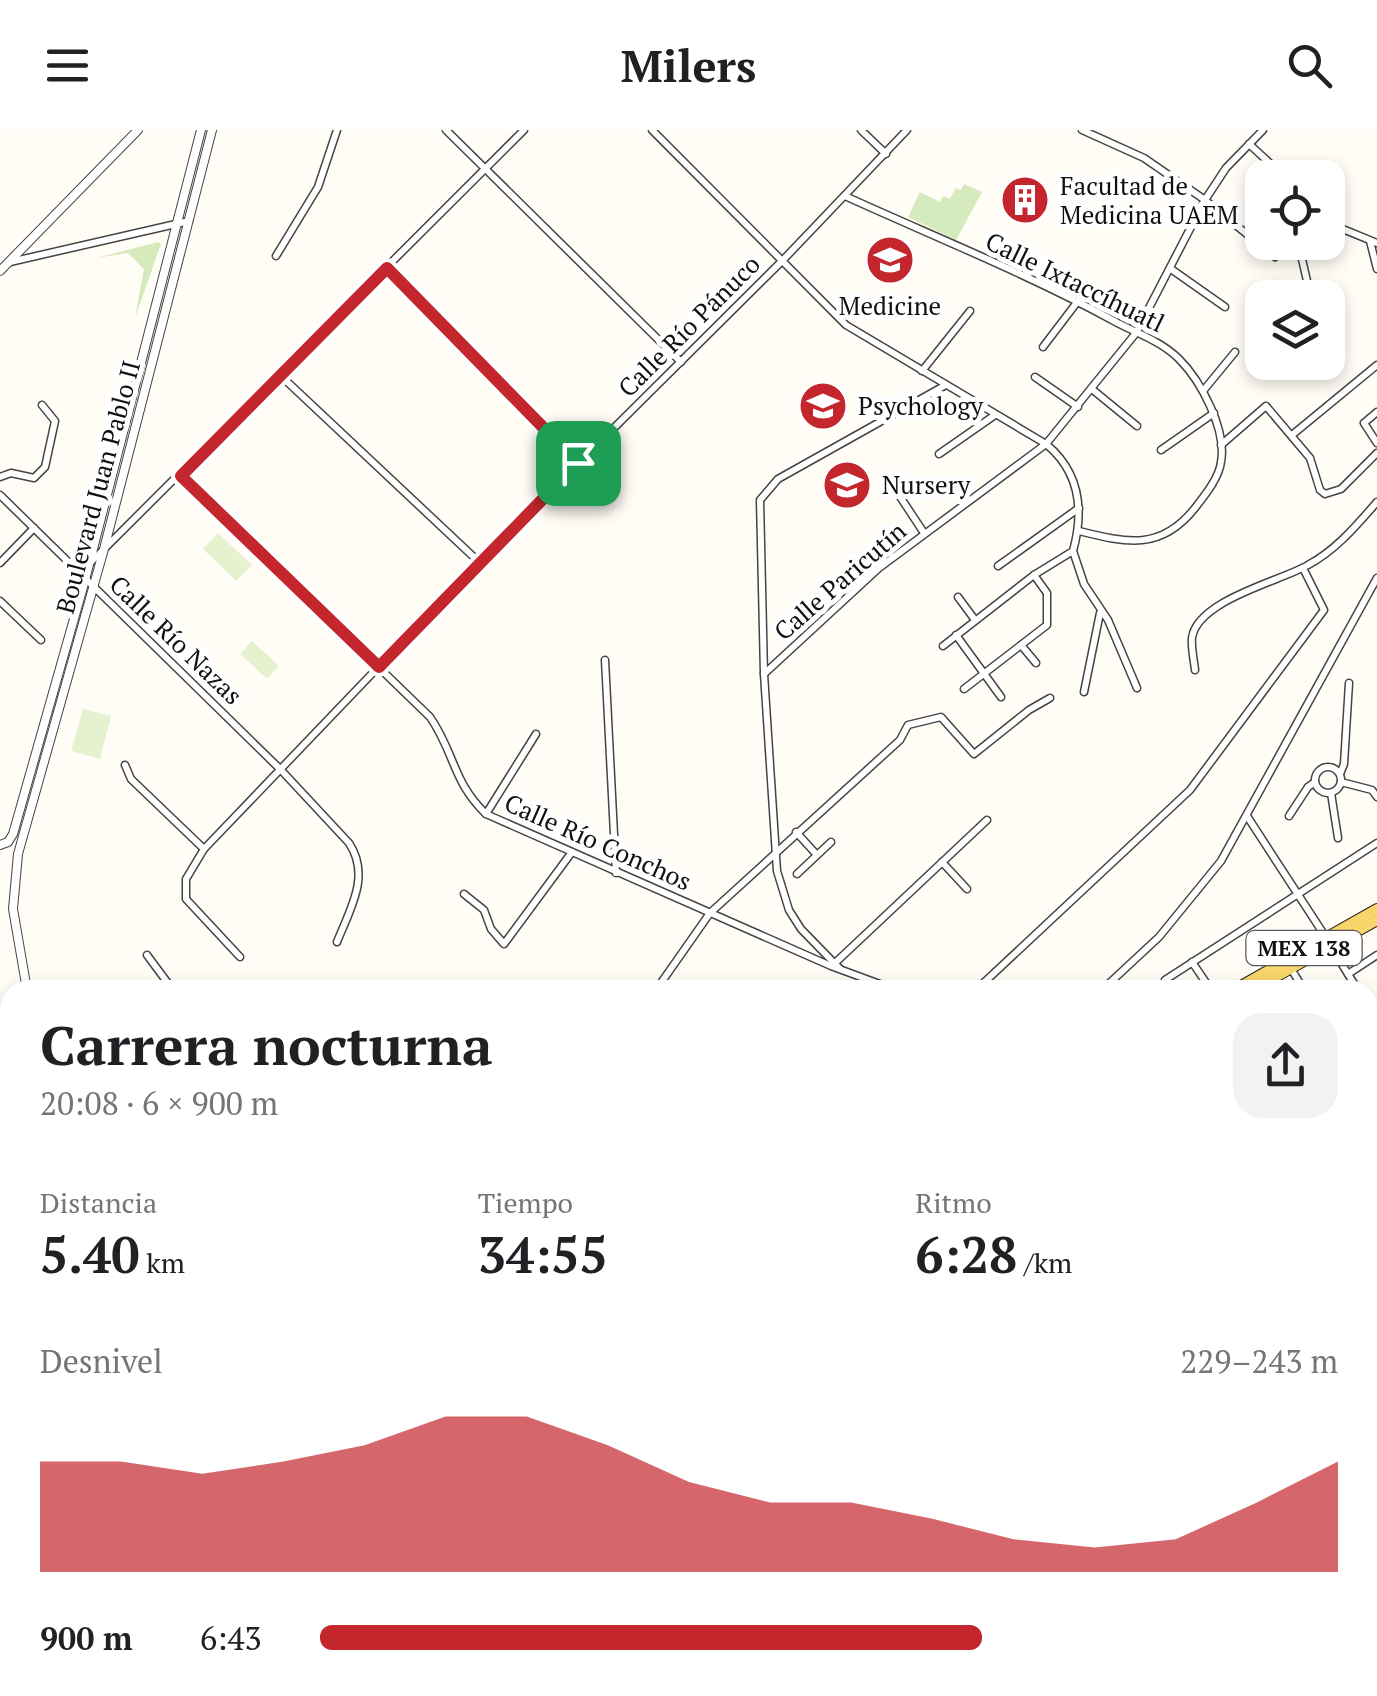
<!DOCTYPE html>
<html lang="es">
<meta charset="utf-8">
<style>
:root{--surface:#fff;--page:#f2f2f2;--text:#202124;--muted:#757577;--accent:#c4262e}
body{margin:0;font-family:"PT Serif",serif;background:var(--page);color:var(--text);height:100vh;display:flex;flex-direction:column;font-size:38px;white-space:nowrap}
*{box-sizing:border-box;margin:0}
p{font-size:32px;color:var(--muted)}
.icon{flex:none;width:55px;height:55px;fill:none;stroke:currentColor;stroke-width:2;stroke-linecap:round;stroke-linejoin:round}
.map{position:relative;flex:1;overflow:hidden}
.details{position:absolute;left:0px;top:850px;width:1378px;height:718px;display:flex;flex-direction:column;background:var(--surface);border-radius:30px 30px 0 0;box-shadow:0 5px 15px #0003}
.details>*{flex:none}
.fabs{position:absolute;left:1245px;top:30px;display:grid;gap:20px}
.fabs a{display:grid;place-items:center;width:100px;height:100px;border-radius:20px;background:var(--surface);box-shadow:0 5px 15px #0003;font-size:50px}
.pin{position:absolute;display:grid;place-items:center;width:85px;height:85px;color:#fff;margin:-42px;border-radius:20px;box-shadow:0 5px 15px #0006}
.round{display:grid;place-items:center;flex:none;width:105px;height:105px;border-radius:30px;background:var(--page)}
.headline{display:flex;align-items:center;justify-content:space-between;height:170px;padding:0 40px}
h1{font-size:55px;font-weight:700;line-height:75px}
.figures{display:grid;grid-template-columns:repeat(3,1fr);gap:15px;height:170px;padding:10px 40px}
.figures div{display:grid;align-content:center}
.figures b{font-size:50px;font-weight:700}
.figures small{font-size:28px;font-weight:400}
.figures p{font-size:28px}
.chart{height:280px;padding:20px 40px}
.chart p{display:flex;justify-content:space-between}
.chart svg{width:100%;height:180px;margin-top:10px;fill:var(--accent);opacity:.7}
ul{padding:0 40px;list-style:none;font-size:32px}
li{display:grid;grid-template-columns:160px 120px 1fr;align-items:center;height:75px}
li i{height:25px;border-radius:12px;background:var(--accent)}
header{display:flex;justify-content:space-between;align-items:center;height:130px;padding:0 40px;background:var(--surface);font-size:45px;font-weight:700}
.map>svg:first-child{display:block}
</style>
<header><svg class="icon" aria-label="menu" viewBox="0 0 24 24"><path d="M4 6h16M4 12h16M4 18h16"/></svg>Milers<svg class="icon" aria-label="search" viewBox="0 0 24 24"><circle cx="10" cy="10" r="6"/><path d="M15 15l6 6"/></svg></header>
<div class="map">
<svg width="1377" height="1566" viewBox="0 0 1377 1566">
<rect width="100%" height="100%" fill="#fffdf5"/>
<g fill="#d5ebbd">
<path d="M964,54l18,8 -26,48 -48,-23 12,-25 20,10 3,-6 7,3 6,-11 5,2z"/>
<path d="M158,112l3,2 -26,74 9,-49 -16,-16 -32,5z"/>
</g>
<g fill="#e6f2cf">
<path d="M218,403l34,32 -16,16 -33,-32z"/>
<path d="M252,511l27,25 -12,13 -27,-25z"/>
<path d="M83,579l28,7 -11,43 -29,-8z"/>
</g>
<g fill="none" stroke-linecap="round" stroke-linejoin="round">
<g stroke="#444" stroke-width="9">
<g id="minor">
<path d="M446,0l235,232"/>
<path d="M652,0l194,195 200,119c34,28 38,67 27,107l-39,24 -91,71"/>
<path d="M861,0l25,24"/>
<path d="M1082,0l62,28 61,42 70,57 15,-15"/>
<path d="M1249,14l37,34"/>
<path d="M845,66c90,41 183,78 269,125 22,12 47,20 65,38 22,22 48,71 42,103 -2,16 -16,33 -26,46 -34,43 -68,35 -116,23"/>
<path d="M1328,93l49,20"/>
<path d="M1370,111l7,28"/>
<path d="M1298,112l13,56"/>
<path d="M276,126l42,-69 19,-57"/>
<path d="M10,132l179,-41"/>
<path d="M387,138l191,195"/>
<path d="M1171,139l54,38"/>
<path d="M1043,217l35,-46"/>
<path d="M922,241l48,-60"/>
<path d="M281,246l198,186"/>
<path d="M1035,247l43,30"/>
<path d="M1093,260l44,36"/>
<path d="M1203,261l32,-39"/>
<path d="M1377,282l-13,11 13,20"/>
<path d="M1292,305l85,-70"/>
<path d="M1221,315l45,-39 44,52 10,32 5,4 16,-5 36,-36"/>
<path d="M1161,320l53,-37"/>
<path d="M939,324l56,-39"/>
<path d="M181,346l249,241c25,36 22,64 56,97l345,152 65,24"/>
<path d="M0,347l11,-4 23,5 11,-11 10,-46 -13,-16"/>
<path d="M895,359l29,44"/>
<path d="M0,365l281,275 68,73c22,33 1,66 -12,99"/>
<path d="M1073,421l11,33 24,36 29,68"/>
<path d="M0,433l34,-35"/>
<path d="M90,433l434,-433"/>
<path d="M998,436l81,-58"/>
<path d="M958,467l17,23"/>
<path d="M0,471l41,39"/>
<path d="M956,505l45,62"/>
<path d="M1021,515l15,18"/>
<path d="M605,530l11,213"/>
<path d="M1195,540c-1,-10 -4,-22 -3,-32 5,-38 89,-57 116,-73 28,-15 48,-39 69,-63"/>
<path d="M764,544l115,-106 167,-124 90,-111 69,-133 21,-32 37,-38"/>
<path d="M964,559l83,-64v-32l-13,-18"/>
<path d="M1084,562l16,-79"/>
<path d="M125,635l6,14 73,70"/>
<circle cx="1328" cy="650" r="13"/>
<path d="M1340,644l4,-10 5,-81"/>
<path d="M1341,652l31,8 5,7"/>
<path d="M1331,663l7,45"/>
<path d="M486,684l50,-80"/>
<path d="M1247,686l78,120"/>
<path d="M1289,686l19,-29 7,-5"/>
<path d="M796,702l21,23"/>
<path d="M942,732l25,27"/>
<path d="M797,744l34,-32"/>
<path d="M464,764l20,16 7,19 13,15 68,-92"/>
<path d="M1330,815l28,45"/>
<path d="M147,825l26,35"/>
<path d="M240,827l-54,-58v-20l18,-30 275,-287 304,-302 124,-130"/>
<path d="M1192,832l19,28"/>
<path d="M835,833l152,-143"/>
<path d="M1290,837l14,23"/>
<path d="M840,839l-39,-40 -12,-19 -12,-39 -13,-197 -4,-174 18,-21 166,-93"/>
<path d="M1348,844l29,-19"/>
<path d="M1165,850l212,-137"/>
<path d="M656,860l54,-77 190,-173 8,-15 33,-8 33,37 55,-44 21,-12"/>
<path d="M976,860l214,-200 134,-180 -21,-42"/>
<path d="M1102,860l57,-53 62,-76 156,-283"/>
<path d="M1368,876l9,15"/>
<path d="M1368,938l9,-6"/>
<path d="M1368,1010l9,9"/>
<path d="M1368,1122l9,-6"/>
<path d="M1,1171l9,11"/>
<path d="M0,1173l10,-14"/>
<path d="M0,1270l10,-13"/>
<path d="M1368,1325l9,12"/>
<path d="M0,1407h10"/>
<path d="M1368,1474l9,-7"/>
<path d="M0,1490h10"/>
<path d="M1368,1518l9,6"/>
<path d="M0,1548l10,-4"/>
<path d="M61,1558l3,8"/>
<path d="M167,1558l5,8"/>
<path d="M616,1558l5,8"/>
<path d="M638,1558l4,8"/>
<path d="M800,1558l5,8"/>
<path d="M888,1558l5,8"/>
<path d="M1028,1558l6,8"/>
<path d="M9,1563l1,3"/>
<path d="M650,1566l12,-8"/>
<path d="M716,1566l6,-7 6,7"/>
<path d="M1240,1566l9,-8"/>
</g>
</g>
<g stroke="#444" stroke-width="10">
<g id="tertiary">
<path d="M0,141l138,-141"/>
<path d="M0,715l8,-3 5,-8 72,-254 116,-450"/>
<path d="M27,860l-14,-81 5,-55 86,-305 108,-419"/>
</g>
</g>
<g stroke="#333" stroke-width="11">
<g id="secondary">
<path d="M0,927l10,20"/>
<path d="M0,980l10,11"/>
<path d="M1368,1297l9,-7"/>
<path d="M435,1558l13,8"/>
<path d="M464,1558l15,8"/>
<path d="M1171,1566l6,-8"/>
</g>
</g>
<g stroke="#222" stroke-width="12">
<g id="primary">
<path d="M1234,860l143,-81"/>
<path d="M1252,860l125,-70"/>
<path d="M396,1566l16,-8"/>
<path d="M419,1566l15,-8"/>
</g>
</g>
<use href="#minor" stroke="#fff" stroke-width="6"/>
<use href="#tertiary" stroke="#fff" stroke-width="8"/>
<use href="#secondary" stroke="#fff6b0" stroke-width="9"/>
<use href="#primary" stroke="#f9d66b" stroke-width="10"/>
</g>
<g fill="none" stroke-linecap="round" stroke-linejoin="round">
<g stroke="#fff" stroke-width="20">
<path id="route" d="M387,138l191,195 -199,204 -198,-191z"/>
</g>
<use href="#route" stroke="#c4262e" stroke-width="12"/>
</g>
<defs>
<g id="building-disc" transform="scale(2.5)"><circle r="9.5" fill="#c4262e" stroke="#fff"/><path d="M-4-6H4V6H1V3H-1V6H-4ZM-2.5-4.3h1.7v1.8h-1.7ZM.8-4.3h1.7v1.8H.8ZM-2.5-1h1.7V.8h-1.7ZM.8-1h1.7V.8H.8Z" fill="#fff"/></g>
<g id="university-disc" transform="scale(2.5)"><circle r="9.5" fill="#c4262e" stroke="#fff"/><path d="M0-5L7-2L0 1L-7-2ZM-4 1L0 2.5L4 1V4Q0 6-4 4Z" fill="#fff"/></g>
</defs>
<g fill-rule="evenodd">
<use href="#building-disc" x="1025" y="70"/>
<use href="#university-disc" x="890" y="130"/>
<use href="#university-disc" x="823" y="276"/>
<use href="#university-disc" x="847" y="355"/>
</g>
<g text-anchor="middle" stroke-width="10" stroke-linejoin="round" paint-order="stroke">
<rect fill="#fff" stroke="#585858" stroke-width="2.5" x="1246.5" y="801" width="115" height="34" rx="8"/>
<g font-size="22" font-weight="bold" fill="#111">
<text x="1304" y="826">MEX 138</text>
</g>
<g font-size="25" fill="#111" stroke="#fff" text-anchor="start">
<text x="1060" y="65">Facultad de<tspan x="1060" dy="29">Medicina UAEM</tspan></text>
<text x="890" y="185" text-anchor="middle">Medicine</text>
<text x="858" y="285">Psychology</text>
<text x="882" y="364">Nursery</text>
</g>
<g font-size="25" fill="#111" stroke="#fff">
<text transform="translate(1075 152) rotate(26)" y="9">Calle Ixtaccíhuatl</text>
<text transform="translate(689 196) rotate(-45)" y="9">Calle Río Pánuco</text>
<text transform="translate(98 357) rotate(-75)" y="9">Boulevard Juan Pablo II</text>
<text transform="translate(840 451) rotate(-41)" y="9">Calle Paricutín</text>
<text transform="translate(176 510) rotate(44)" y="9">Calle Río Nazas</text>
<text transform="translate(598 712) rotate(24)" y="9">Calle Río Conchos</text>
</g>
</g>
</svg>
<div class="fabs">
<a><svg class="icon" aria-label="locate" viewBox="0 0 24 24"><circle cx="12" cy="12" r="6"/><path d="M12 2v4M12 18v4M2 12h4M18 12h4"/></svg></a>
<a><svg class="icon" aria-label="layers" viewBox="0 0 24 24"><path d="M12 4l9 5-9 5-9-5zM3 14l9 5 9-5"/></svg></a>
</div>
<div class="pin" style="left:578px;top:333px;background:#1e9e55"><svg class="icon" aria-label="arrive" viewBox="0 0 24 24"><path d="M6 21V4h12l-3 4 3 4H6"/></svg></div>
<section class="details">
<div class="headline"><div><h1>Carrera nocturna</h1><p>20:08 · 6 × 900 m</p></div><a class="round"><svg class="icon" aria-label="share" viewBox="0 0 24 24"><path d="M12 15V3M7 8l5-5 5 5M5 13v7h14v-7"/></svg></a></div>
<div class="figures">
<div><p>Distancia</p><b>5.40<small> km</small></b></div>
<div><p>Tiempo</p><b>34:55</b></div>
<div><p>Ritmo</p><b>6:28<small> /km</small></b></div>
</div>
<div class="chart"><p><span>Desnivel</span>229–243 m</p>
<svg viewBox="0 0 160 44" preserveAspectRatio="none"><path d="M0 44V17L10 17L20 20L30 17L40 13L50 6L60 6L70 13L80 22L90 27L100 27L110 31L120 36L130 38L140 36L150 27L160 17V44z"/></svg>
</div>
<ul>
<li><b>900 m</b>6:43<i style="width:65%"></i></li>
</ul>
</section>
</div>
